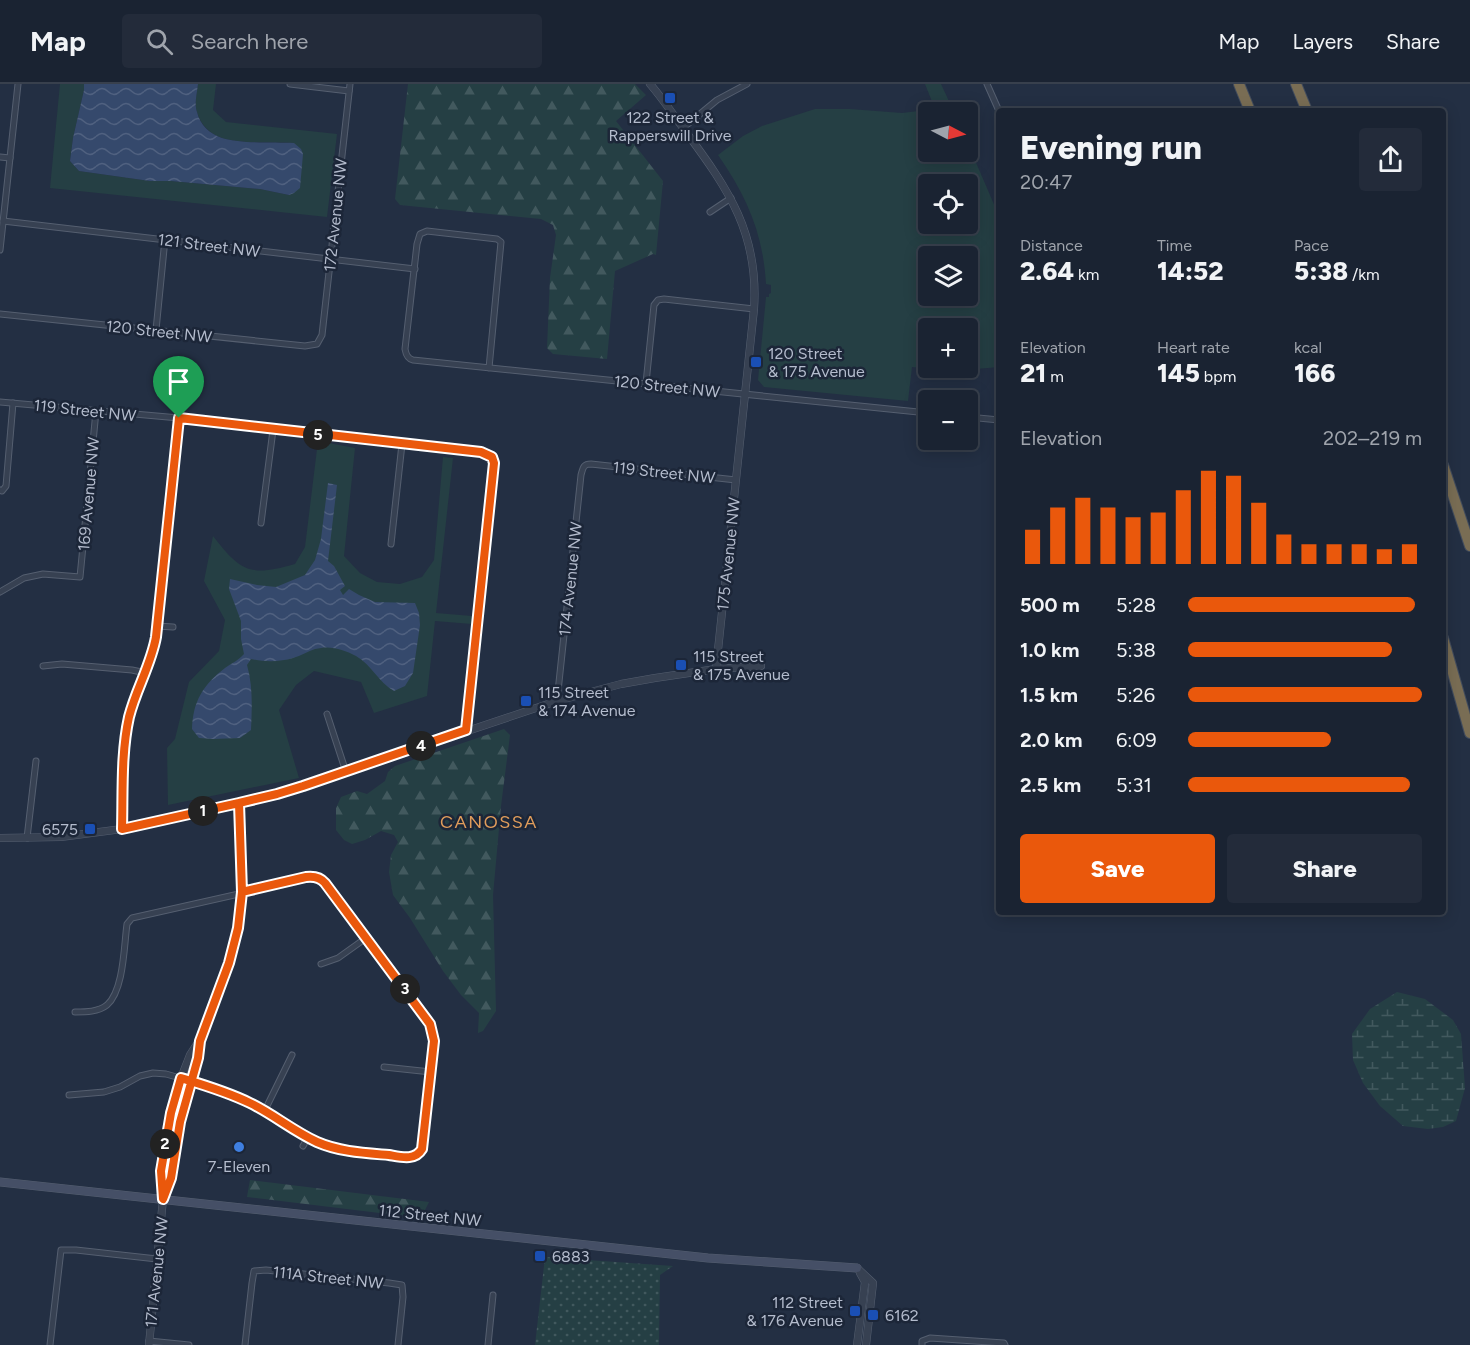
<!DOCTYPE html>
<meta charset="utf-8">
<style>
:root{--surface:#1a2332;--page:#232b3a;--text:#f1f3f6;--muted:#9fa4ac;--line:#38404d;--accent:#ea580c}
body{margin:0;font-family:Figtree,sans-serif;background:var(--page);color:var(--text);height:100vh;display:flex;flex-direction:column;font-size:22px;white-space:nowrap}
*{box-sizing:border-box;margin:0}
p{font-size:20px;color:var(--muted)}
.icon{flex:none;width:33px;height:33px;fill:none;stroke:currentColor;stroke-width:2;stroke-linecap:round;stroke-linejoin:round}
.map{position:relative;flex:1;overflow:hidden}
.sheet{position:absolute;left:996px;top:24px;width:450px;height:807px;display:flex;flex-direction:column;background:var(--surface);border-radius:6px;box-shadow:0 3px 15px #0003,0 0 0 2px var(--line)}
.sheet>*{flex:none}
.needle{width:39px;rotate:96deg}
.buttons{position:absolute;left:918px;top:18px;display:grid;gap:12px}
.buttons a{display:grid;place-items:center;width:60px;height:60px;border-radius:6px;background:var(--surface);box-shadow:0 3px 15px #0003,0 0 0 2px var(--line);font-size:30px}
.pin{position:absolute;display:grid;place-items:center;width:51px;height:51px;color:#fff;margin:-62px -26px;border-radius:50% 50% 50% 0;rotate:-45deg;box-shadow:0 0 6px #0007}
.pin .icon{rotate:45deg}
.km{position:absolute;width:30px;height:30px;margin:-15px;border-radius:50%;background:#222;color:#fff;font-size:16px;line-height:30px;text-align:center}
.round{display:grid;place-items:center;flex:none;width:63px;height:63px;border-radius:6px;background:var(--page)}
.head{display:flex;align-items:center;justify-content:space-between;height:102px;padding:0 24px}
h1{font-size:33px;font-weight:800;line-height:45px}
.metrics{display:grid;grid-template-columns:repeat(3,1fr);gap:9px;height:102px;padding:6px 24px}
.metrics div{display:grid;align-content:center}
.metrics b{font-size:26px;font-weight:800}
.metrics small{font-size:16px;font-weight:400}
.metrics p{font-size:16px}
.chart{height:168px;padding:12px 24px}
.chart p{display:flex;justify-content:space-between}
.chart svg{width:100%;height:108px;margin-top:6px;stroke:var(--accent);stroke-width:6}
.primary-button{display:flex;gap:12px;margin-top:auto;padding:12px 24px}
.primary-button a{flex:1;height:69px;border-radius:6px;background:var(--accent);color:#fff;font-size:24px;font-weight:800;line-height:69px;text-align:center}
.primary-button a+a{background:var(--page);color:var(--text)}
ul{padding:0 24px;list-style:none;font-size:20px}
li{display:grid;grid-template-columns:96px 72px 1fr;align-items:center;height:45px}
li i{height:15px;border-radius:8px;background:var(--accent)}
header{display:flex;align-items:center;gap:36px;box-sizing:border-box;height:84px;padding:0 30px;background:var(--surface);border-bottom:2px solid var(--line)}
header strong{font-size:28px}
nav{display:flex;gap:33px;margin-inline-start:auto;font-size:21px}
.search{width:420px;height:54px;background:var(--page);display:flex;align-items:center;gap:15px;box-sizing:border-box;padding:0 21px;border-radius:6px;color:var(--muted);font-size:22px}
.map>svg:first-child{display:block}
</style>
<header>
<strong>Map</strong>
<div class="search"><svg class="icon" aria-label="search" viewBox="0 0 24 24"><circle cx="10" cy="10" r="6"/><path d="M15 15l6 6"/></svg>Search here</div>
<nav><a>Map</a><a>Layers</a><a>Share</a></nav>
</header>
<div class="map">
<svg width="1470" height="1261" viewBox="0 0 1470 1261">
<defs>
<pattern id="grass-dots" width="8" height="8" patternUnits="userSpaceOnUse" patternTransform="scale(1.5)"><rect width="8" height="8" fill="#253f44"/><path d="M2 2h.1M6 6h.1" fill="none" stroke="#42595e" stroke-width="1.8" stroke-linecap="round"/></pattern>
<pattern id="forest-firs" width="22" height="20" patternUnits="userSpaceOnUse" patternTransform="scale(1.5)"><rect width="22" height="20" fill="#253f44"/><path d="M5 1l3.5 6h-7zM16 11l3.5 6h-7z" fill="#42595e"/></pattern>
<pattern id="wetland-marsh" width="20" height="14" patternUnits="userSpaceOnUse" patternTransform="scale(1.5)"><rect width="20" height="14" fill="#253f44"/><path d="M1 5h8M5 5V1M11 12h8M15 12V8" fill="none" stroke="#42595e"/></pattern>
<pattern id="water-waves" width="16" height="10" patternUnits="userSpaceOnUse" patternTransform="scale(1.5)"><rect width="16" height="10" fill="#35496c"/><path d="M0 5q4-4 8 0t8 0" fill="none" stroke="#506180"/></pattern>
</defs>
<rect width="100%" height="100%" fill="#232f43"/>
<path fill="url(#grass-dots)" d="M545,1173l128,9 -13,9 -1,70h-124z"/>
<g fill="url(#forest-firs)">
<path d="M408,0h227l11,11 -30,26 47,60 -7,74 -3,-1 -38,17 -8,88 -54,-5 -6,-6 3,-70 6,-43 -3,-10 -12,-6 -141,-14 -5,-6z"/>
<path d="M504,645l6,6 -9,71 -8,89 3,116 -13,20 -5,2 1,-20 -18,-18 -18,-24 -33,-53 -17,-23 -4,-23 2,-17 7,-13 -4,-7 -13,-4 -16,9 -13,4 -8,-4 -8,-10v-22l5,-11 16,-6 10,3 18,-13 3,-9 7,-6z"/>
<path d="M250,1096l179,22 -8,16 -174,-21z"/>
</g>
<path fill="url(#wetland-marsh)" d="M1397,908l28,7 28,21 8,14 4,54 -9,33 -13,6 -15,2 -25,-3 -23,-20 -17,-23 -10,-23 -1,-26 18,-25z"/>
<g fill="#253f44" fill-rule="evenodd">
<path d="M60,0h24v6l-11,48 -3,23 9,10 71,10h21l89,8 29,6 5,-52c-20,-1 -53,1 -72,-5 -12,-4 -22,-14 -25,-26 -3,-9 0,-19 1,-28h18l-3,26 13,12 111,12 -10,83 -277,-29z"/>
<path d="M925,0h16l13,28h-26v40h40v-8l31,72v151l-46,4 -41,-4 -4,34 -144,-14 -6,-7 8,-83h3v-3l2,-1v-8l-5,-1c-3,-51 -19,-87 -48,-129l25,-19 19,-10 53,-17h35l52,4 33,-4zM928,100h40v40h-40zM928,172h40v40h-40zM928,244h40v40h-40z"/>
<path d="M318,357l37,7 -11,108 16,17 17,9 23,2 22,-7 12,-17 9,-103 10,1 -17,155 36,3v8l-37,-3 -8,75 -53,17 -13,-31 -47,-11 -18,14 -17,25 20,68 -131,27 -1,-57 8,-9 14,-57 30,-31 6,-31 -21,-39 9,-45c28,36 37,41 82,28l10,-17z"/>
</g>
<g fill="url(#water-waves)">
<path d="M84,0h114c-1,10 -4,19 -1,28 3,13 13,22 25,26 19,6 52,4 72,5l7,6 2,5 -3,34 -6,5 -5,2 -29,-6 -89,-8h-21l-71,-10 -9,-10 3,-23 11,-48z"/>
<path d="M328,399l9,2 -9,76 6,5 11,20 -5,4 3,5 6,-6 10,6 16,7 40,1 4,10 1,12 -7,48 -8,13 -11,5c-16,-9 -22,-26 -38,-35 -13,-7 -26,-11 -41,-7 -7,2 -14,7 -22,9 -13,4 -28,4 -42,1l-4,6c6,21 5,43 4,65l-11,8 -27,1 -14,-1 -7,-9c1,-28 11,-44 33,-61 7,-5 14,-8 19,-14l-3,-15v-18l-12,-32 1,-10 27,6 19,2 29,-12 10,-15 6,-21z"/>
</g>
<g fill="none" stroke-linecap="round" stroke-linejoin="round">
<g stroke="#555f70" stroke-width="7">
<g id="minor">
<path d="M290,0l59,7"/>
<path d="M987,0l12,27"/>
<path d="M683,44l34,-28 30,-16"/>
<path d="M0,73l10,1"/>
<path d="M710,128l21,-14"/>
<path d="M3,137l412,48"/>
<path d="M0,166l18,-166"/>
<path d="M0,230l305,32 12,-2 5,-9 28,-251"/>
<path d="M156,246l9,-91"/>
<path d="M489,284l12,-126 -4,-3 -70,-8 -7,3 -3,10 -12,105c1,6 3,10 8,11 172,18 344,35 515,53"/>
<path d="M646,299l8,-78 4,-5 6,-1 90,10"/>
<path d="M0,318l179,16 302,34 11,5 2,6 -28,267"/>
<path d="M968,333l31,3"/>
<path d="M0,406l2,1 4,-5 7,-83"/>
<path d="M261,439l12,-93"/>
<path d="M391,460l11,-100"/>
<path d="M0,508l24,-14 19,-4 37,3 16,-166"/>
<path d="M157,542l16,1"/>
<path d="M43,582l19,-2 70,6 14,3"/>
<path d="M557,617l24,-226c2,-7 2,-11 10,-11l145,16"/>
<path d="M327,630l19,58"/>
<path d="M122,745c1,-37 -1,-75 7,-111 6,-26 21,-49 26,-75l24,-225"/>
<path d="M27,754l9,-77"/>
<path d="M321,880l17,-6 28,-20"/>
<path d="M384,983l47,5"/>
<path d="M69,1011l35,-3 16,-5 20,-11 13,-3 13,1 42,12 29,11 28,13 43,27 20,9 19,5 60,6h6l6,-3 4,-9 11,-100 -1,-14 -6,-12 -102,-136 -5,-4 -6,-2 -182,41 -5,6c-3,21 -3,66 -20,81 -9,7 -21,7 -32,7"/>
<path d="M265,1026l27,-55"/>
<path d="M303,1062l5,-9"/>
<path d="M149,1257l40,4"/>
<path d="M50,1261l11,-95h15l81,9"/>
<path d="M245,1261l7,-62 2,-12 12,-1 123,13 13,2 1,12 -5,48"/>
<path d="M488,1261l5,-50"/>
<path d="M922,1261v-4l8,-3 74,5 1,2"/>
</g>
</g>
<g stroke="#555f70" stroke-width="8">
<g id="tertiary">
<path d="M650,0c13,15 24,32 36,48 43,58 73,102 68,177l-38,360"/>
<path d="M0,754l61,-1 61,-8 155,-35 26,-8 254,-85 64,-17 34,-6 61,-9 45,-3"/>
<path d="M164,1113l7,-19 9,-56 18,-64 1,-17"/>
<path d="M857,1184l16,15 -7,62"/>
<path d="M149,1261l14,-146 -2,-28 10,-58 10,-35 9,-23 9,-14 30,-78 9,-35 4,-36 -3,-89"/>
<path d="M857,1261l8,-63 -5,-9"/>
</g>
</g>
<g stroke="#555f70" stroke-width="9">
<path id="secondary" d="M0,1098l708,76 149,10"/>
</g>
<g stroke="#424c5d" stroke-width="12">
<g id="motorway">
<path d="M1239,0l11,27"/>
<path d="M1296,0l11,27"/>
<path d="M1443,381l27,81"/>
<path d="M1443,554l27,95"/>
</g>
</g>
<use href="#minor" stroke="#374152" stroke-width="5"/>
<use href="#tertiary" stroke="#374152" stroke-width="7"/>
<use href="#secondary" stroke="#454f66" stroke-width="8"/>
<use href="#motorway" stroke="#796d54" stroke-width="10"/>
</g>
<g fill="none" stroke-linecap="round" stroke-linejoin="round">
<g stroke="#fff" stroke-width="12">
<path id="route" d="M179,334l-23,219c-5,28 -20,52 -27,80 -8,36 -6,75 -7,112l117,-26 3,89 -4,36 -9,35 -29,78 -2,17 -18,64 -9,56 -8,21 -2,-28 10,-58 10,-35c23,7 47,14 69,25 23,11 43,28 67,39 23,10 48,11 72,13 12,2 26,6 33,-6l12,-108 -4,-17 -105,-141c-5,-6 -11,-7 -19,-6l-64,15 -3,-89 38,-9 26,-8 163,-56 28,-267 -2,-6 -11,-5 -302,-34"/>
</g>
<use href="#route" stroke="#ea580c" stroke-width="8"/>
</g>
<g fill="#1a4fb4" stroke="#1c2638" stroke-width="2">
<rect x="664" y="8" width="12" height="12" rx="3"/>
<rect x="750" y="272" width="12" height="12" rx="3"/>
<rect x="675" y="575" width="12" height="12" rx="3"/>
<rect x="520" y="611" width="12" height="12" rx="3"/>
<rect x="84" y="739" width="12" height="12" rx="3"/>
<rect x="534" y="1166" width="12" height="12" rx="3"/>
<rect x="849" y="1221" width="12" height="12" rx="3"/>
<rect x="867" y="1225" width="12" height="12" rx="3"/>
</g>
<circle fill="#3f7fe0" stroke="#1c2638" stroke-width="2" cx="239" cy="1063" r="6"/>
<g text-anchor="middle" stroke-width="5" stroke-linejoin="round" paint-order="stroke">
<g font-size="16" fill="#b4bccd" stroke="#1c2638" text-anchor="start">
<text x="670" y="39" text-anchor="middle">122 Street &amp;<tspan x="670" dy="18">Rapperswill Drive</tspan></text>
<text x="768" y="275">120 Street<tspan x="768" dy="18">&amp; 175 Avenue</tspan></text>
<text x="693" y="578">115 Street<tspan x="693" dy="18">&amp; 175 Avenue</tspan></text>
<text x="538" y="614">115 Street<tspan x="538" dy="18">&amp; 174 Avenue</tspan></text>
<text x="78" y="751" text-anchor="end">6575</text>
<text x="239" y="1088" text-anchor="middle">7-Eleven</text>
<text x="552" y="1178">6883</text>
<text x="843" y="1224" text-anchor="end">112 Street<tspan x="843" dy="18">&amp; 176 Avenue</tspan></text>
<text x="885" y="1237">6162</text>
</g>
<g font-size="16" fill="#b4bccd" stroke="#1c2638">
<text transform="translate(335 131) rotate(-84)" y="6">172 Avenue NW</text>
<text transform="translate(209 161) rotate(7)" y="6">121 Street NW</text>
<text transform="translate(159 247) rotate(6)" y="6">120 Street NW</text>
<text transform="translate(667 302) rotate(6)" y="6">120 Street NW</text>
<text transform="translate(85 326) rotate(6)" y="6">119 Street NW</text>
<text transform="translate(664 388) rotate(6)" y="6">119 Street NW</text>
<text transform="translate(88 410) rotate(-85)" y="6">169 Avenue NW</text>
<text transform="translate(728 470) rotate(-84)" y="6">175 Avenue NW</text>
<text transform="translate(570 495) rotate(-84)" y="6">174 Avenue NW</text>
<text transform="translate(430 1131) rotate(6)" y="6">112 Street NW</text>
<text transform="translate(156 1188) rotate(-84)" y="6">171 Avenue NW</text>
<text transform="translate(328 1193) rotate(6)" y="6">111A Street NW</text>
</g>
<g font-size="18" letter-spacing="1.5" fill="#e19d5b" stroke="#1c2638">
<text x="489" y="744">CANOSSA</text>
</g>
</g>
</svg>
<div class="buttons">
<a><svg class="needle" viewBox="-14 -14 28 28"><path d="M0-13l5 13h-10z" fill="#e53935"/><path d="M0 13l5-13h-10z" fill="#9fa4ac"/></svg></a>
<a><svg class="icon" aria-label="locate" viewBox="0 0 24 24"><circle cx="12" cy="12" r="6"/><path d="M12 2v4M12 18v4M2 12h4M18 12h4"/></svg></a>
<a><svg class="icon" aria-label="layers" viewBox="0 0 24 24"><path d="M12 4l9 5-9 5-9-5zM3 14l9 5 9-5"/></svg></a>
<a>+</a>
<a>−</a>
</div>
<div class="pin" style="left:179px;top:334px;background:#1e9e55"><svg class="icon" aria-label="arrive" viewBox="0 0 24 24"><path d="M6 21V4h12l-3 4 3 4H6"/></svg></div>
<b class="km" style="left:203px;top:727px">1</b>
<b class="km" style="left:165px;top:1060px">2</b>
<b class="km" style="left:405px;top:905px">3</b>
<b class="km" style="left:421px;top:662px">4</b>
<b class="km" style="left:318px;top:351px">5</b>
<section class="sheet">
<div class="head"><div><h1>Evening run</h1><p>20:47</p></div><a class="round"><svg class="icon" aria-label="share" viewBox="0 0 24 24"><path d="M12 15V3M7 8l5-5 5 5M5 13v7h14v-7"/></svg></a></div>
<div class="metrics">
<div><p>Distance</p><b>2.64<small> km</small></b></div>
<div><p>Time</p><b>14:52</b></div>
<div><p>Pace</p><b>5:38<small> /km</small></b></div>
</div>
<div class="metrics">
<div><p>Elevation</p><b>21<small> m</small></b></div>
<div><p>Heart rate</p><b>145<small> bpm</small></b></div>
<div><p>kcal</p><b>166</b></div>
</div>
<div class="chart"><p><span>Elevation</span>202–219 m</p>
<svg viewBox="0 0 160 44" preserveAspectRatio="none"><path d="M5 44V30M15 44V21M25 44V17M35 44V21M45 44V25M55 44V23M65 44V14M75 44V6M85 44V8M95 44V19M105 44V32M115 44V36M125 44V36M135 44V36M145 44V38M155 44V36"/></svg>
</div>
<ul>
<li><b>500 m</b>5:28<i style="width:97%"></i></li>
<li><b>1.0 km</b>5:38<i style="width:87%"></i></li>
<li><b>1.5 km</b>5:26<i style="width:100%"></i></li>
<li><b>2.0 km</b>6:09<i style="width:61%"></i></li>
<li><b>2.5 km</b>5:31<i style="width:95%"></i></li>
</ul>
<div class="primary-button"><a>Save</a><a>Share</a></div>
</section>
</div>
